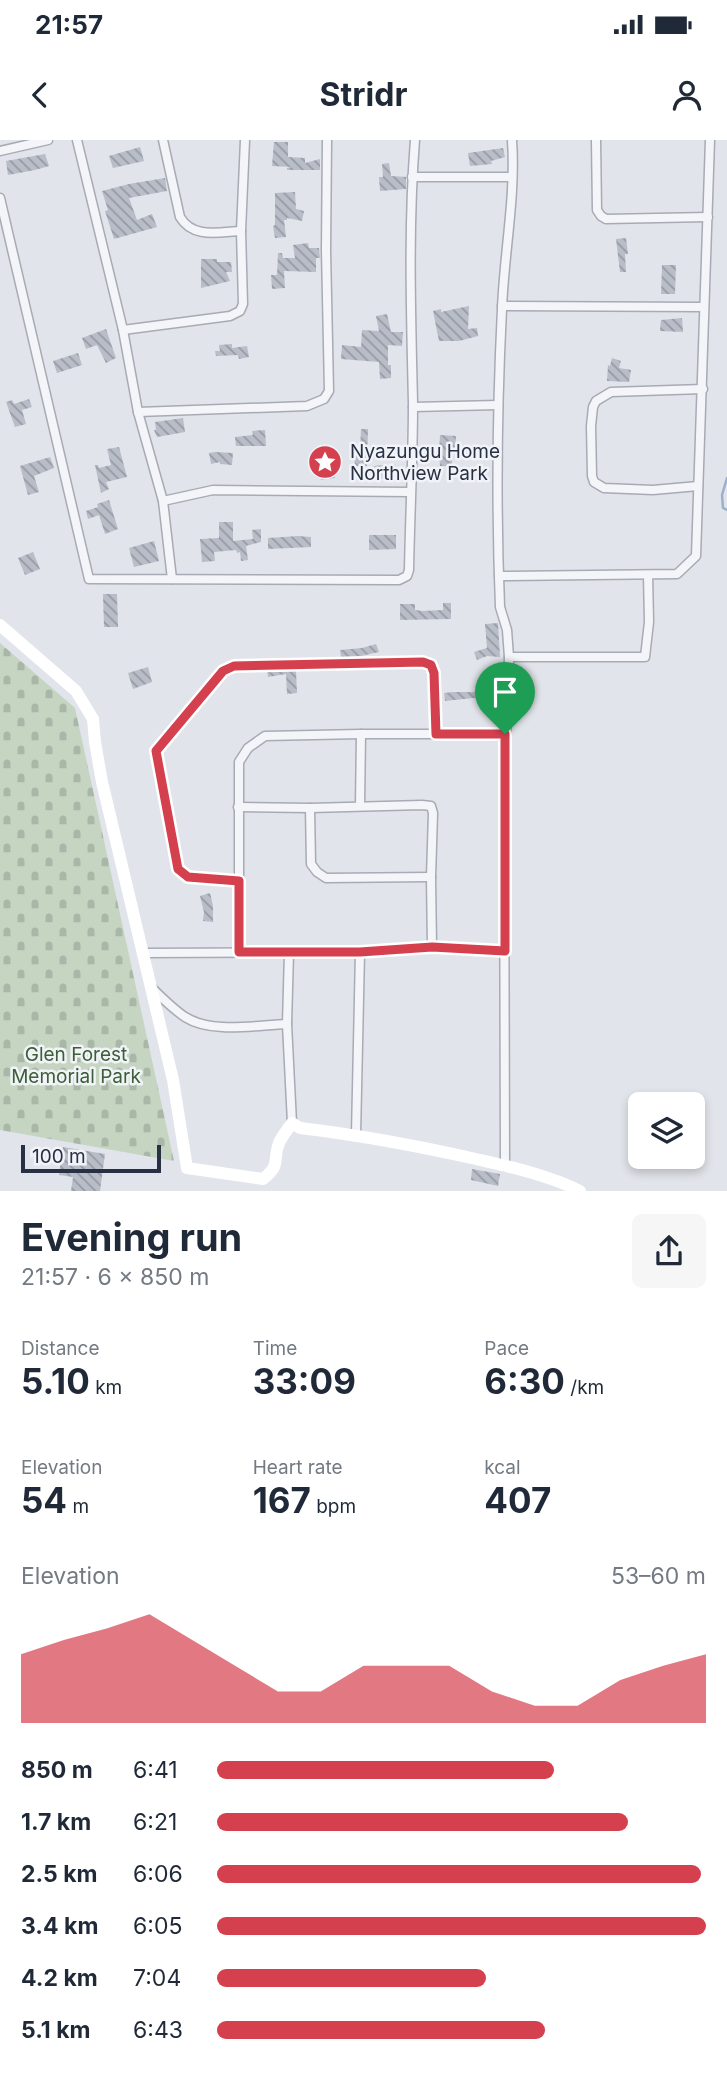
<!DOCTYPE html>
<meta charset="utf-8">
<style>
:root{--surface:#fff;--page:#f6f6f7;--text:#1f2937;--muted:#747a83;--accent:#d5404e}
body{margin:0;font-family:Inter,sans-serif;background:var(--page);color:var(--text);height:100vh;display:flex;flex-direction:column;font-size:26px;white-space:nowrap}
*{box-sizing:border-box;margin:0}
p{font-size:23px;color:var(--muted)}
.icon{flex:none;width:38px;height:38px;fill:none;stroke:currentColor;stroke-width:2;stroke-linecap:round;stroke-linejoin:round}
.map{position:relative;height:1051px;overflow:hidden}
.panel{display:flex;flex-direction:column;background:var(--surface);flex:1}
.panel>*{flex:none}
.controls{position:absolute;left:628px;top:952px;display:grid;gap:14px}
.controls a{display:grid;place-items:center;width:77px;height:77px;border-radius:10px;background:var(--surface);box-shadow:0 4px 10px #0003;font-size:35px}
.scale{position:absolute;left:21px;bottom:18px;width:140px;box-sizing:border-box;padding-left:7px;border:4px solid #283143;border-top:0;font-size:19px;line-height:24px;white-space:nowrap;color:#283143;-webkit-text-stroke:5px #f1f3f8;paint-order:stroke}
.pin{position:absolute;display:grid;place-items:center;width:60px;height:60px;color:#fff;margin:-72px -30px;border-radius:50% 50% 50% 0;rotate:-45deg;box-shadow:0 0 7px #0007}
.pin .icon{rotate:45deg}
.round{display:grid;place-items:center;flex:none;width:74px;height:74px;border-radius:10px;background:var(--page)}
.headline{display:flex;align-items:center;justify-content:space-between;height:119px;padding:0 21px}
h1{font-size:38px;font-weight:700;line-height:52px}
.figures{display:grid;grid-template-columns:repeat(3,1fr);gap:10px;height:119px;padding:7px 21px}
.figures div{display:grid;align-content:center}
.figures b{font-size:35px;font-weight:700}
.figures small{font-size:19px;font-weight:400}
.figures p{font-size:19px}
.chart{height:196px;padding:14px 21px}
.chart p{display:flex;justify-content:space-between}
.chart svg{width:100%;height:126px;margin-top:7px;fill:var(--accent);opacity:.7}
ul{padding:0 21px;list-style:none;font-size:23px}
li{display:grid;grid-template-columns:112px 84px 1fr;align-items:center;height:52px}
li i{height:18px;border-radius:9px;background:var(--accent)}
.status{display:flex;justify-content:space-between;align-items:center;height:49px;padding:0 35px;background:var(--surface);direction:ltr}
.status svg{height:19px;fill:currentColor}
header{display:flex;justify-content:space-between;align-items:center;height:91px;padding:0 21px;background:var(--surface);font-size:32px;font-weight:700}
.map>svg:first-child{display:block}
</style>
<div class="status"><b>21:57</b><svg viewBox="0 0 49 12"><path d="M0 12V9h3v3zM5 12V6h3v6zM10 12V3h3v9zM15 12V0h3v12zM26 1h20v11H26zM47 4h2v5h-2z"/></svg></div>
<header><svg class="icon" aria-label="back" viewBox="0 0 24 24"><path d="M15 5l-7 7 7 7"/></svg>Stridr<svg class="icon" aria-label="person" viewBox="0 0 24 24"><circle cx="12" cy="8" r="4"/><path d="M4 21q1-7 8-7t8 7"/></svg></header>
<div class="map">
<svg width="727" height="1051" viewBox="0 0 727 1051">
<defs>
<pattern id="cemetery-stones" width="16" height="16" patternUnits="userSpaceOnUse" patternTransform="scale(1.75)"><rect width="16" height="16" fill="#c5d5c2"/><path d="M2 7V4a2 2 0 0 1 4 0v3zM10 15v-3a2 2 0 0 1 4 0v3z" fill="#a9b7a8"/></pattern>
<pattern id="building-back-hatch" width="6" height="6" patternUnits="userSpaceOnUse" patternTransform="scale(1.75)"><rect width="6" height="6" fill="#b8bdc8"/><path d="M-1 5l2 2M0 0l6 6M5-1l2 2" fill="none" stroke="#969aa4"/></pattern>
</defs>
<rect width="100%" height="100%" fill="#e1e4ea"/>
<path fill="url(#cemetery-stones)" d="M0,503l75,65 99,453 -174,-31z"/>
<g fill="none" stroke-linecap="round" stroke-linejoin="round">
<path stroke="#9ab0cc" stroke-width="2.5" d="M727,338l-5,17 1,13 4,2"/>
</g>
<g fill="url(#building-back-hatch)">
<path d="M274,2h14v15l17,1v5l15,-4v11h-33v-2l5,-1 -20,-1z"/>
<path d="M140,7l4,14 -31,7 -4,-12z"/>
<path d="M503,8l2,9 -14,4 1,3 -22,2 -2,-13z"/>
<path d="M45,14l4,12 -14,4 -27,5 -2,-14z"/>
<path d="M389,23l2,13 15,1v12l-26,2 -1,-14h4l-1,-13z"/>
<path d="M165,38l2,13 -38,7 8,22 15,-6 5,13 -43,12 -9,-28 3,-1 -6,-19 27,-7z"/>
<path d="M295,52l1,17 8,2 -2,10 -15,-3v2h-3l2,17 -11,1 -2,-12 2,-1v-32z"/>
<path d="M626,98l2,16h-3l1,18h-6l-4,-33z"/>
<path d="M308,103l1,5h10l1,10h-4v14l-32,-1 1,17 -13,1 -1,-14h6l1,-22h4l1,5h12l-2,-13z"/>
<path d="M201,119h16v3h14l1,10h-6l4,9 -29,7z"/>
<path d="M662,125h14l-1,29h-14z"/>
<path d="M469,166l-1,23 9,-1 1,8 -19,5h-20l-6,-30 8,-2v3z"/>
<path d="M387,174l4,18h12l-1,14 -14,-1v20h3v13l-11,1 -1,-17 -38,-3 1,-14 19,2 1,-17 17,1 -3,-15z"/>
<path d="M682,178l1,14 -23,-1 1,-11z"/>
<path d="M106,189l10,29 -10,5 -9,-18 -11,4 -4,-11z"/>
<path d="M232,204v4l15,-2 2,11 -10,2 -1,-4 -22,1 -1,-5h5l-1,-6z"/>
<path d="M78,213l4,12 -25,8 -4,-12z"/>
<path d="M612,218l9,3 -2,7 12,2 -2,12 -22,-1 1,-16 2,1z"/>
<path d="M29,259l3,8 -10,3 4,14 -11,3 -9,-25 6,-2 2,4z"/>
<path d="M183,278l2,14 -28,5 -3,-7h2l-1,-8z"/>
<path d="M361,289h7l-1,37h-12l-1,-14 6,-1z"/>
<path d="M265,290l1,16h-30l-1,-9 18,-2 -1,-4z"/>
<path d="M440,295l16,1 -1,13h-3v17h-12l-1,-14z"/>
<path d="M119,307l8,30 -21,5 3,7 -8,4 -6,-28h3l1,3 12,-3 -4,-16z"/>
<path d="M215,312l18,1 -1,12 -12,-1v-2l-9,2 -2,-11z"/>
<path d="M50,317l4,11 -20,8 5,16 -11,3 -8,-29z"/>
<path d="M333,319l2,19 -14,2 -2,-19z"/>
<path d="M395,324l2,12 -20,3 -3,-13z"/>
<path d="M109,360l9,29 -13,5 -6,-19 -11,4 -2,-8 12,-4 -1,-3z"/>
<path d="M219,382h14v19l20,-2 -1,-9 9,-1v13l-15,4 2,14 -7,1 -1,-9 -3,1 -1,-3 -22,2 1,9 -13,1 -2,-23 19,-1z"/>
<path d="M369,395h27v14l-27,1z"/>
<path d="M298,396l13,1v10l-43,2v-11z"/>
<path d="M154,401l5,20 -25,6 -5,-19z"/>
<path d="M33,412l7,17 -15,6 -7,-17z"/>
<path d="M103,454h14l1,33h-14z"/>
<path d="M443,463h8v16l-51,1v-16h15v6l8,1 20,-1z"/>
<path d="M498,483l2,34 -13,-1 -10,4 -3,-8 13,-4 -2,-24z"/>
<path d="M376,504l3,8 -18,4 -20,1 -1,-7 22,-2z"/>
<path d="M148,527l4,15 -19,7 -5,-16z"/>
<path d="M267,531h29l1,22 -10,1 -1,-20 -18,3z"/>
<path d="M453,552h30v5l-38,4 -1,-8z"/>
<path d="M210,753l3,13v16l-10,-1 1,-9 -4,-16z"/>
<path d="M63,1007l42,7 -5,37h-29l2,-14 -14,-2z"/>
<path d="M472,1029l28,5 -2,12 -27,-6z"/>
</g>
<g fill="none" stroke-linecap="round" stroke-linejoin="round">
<g stroke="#a6abb5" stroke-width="11">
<g id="street">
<path d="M77,0l46,190 15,82 25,89 9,78"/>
<path d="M163,0l17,77c13,22 39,15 61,14"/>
<path d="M512,0c4,56 -8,113 -10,169 -5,99 -6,199 -2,298l7,23 2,27h136l4,-35 -1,-47"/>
<path d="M596,0l1,70 4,6 5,3 102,-2"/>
<path d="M0,11l48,-11"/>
<path d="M412,37h100"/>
<path d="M0,58l89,381 310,1 8,-4 2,-6c1,-55 4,-111 4,-167 -2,-88 -5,-175 2,-263"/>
<path d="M502,166l202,1"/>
<path d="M123,190l107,-14 10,-5 3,-7 -2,-73 4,-91"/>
<path d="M413,267l85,-2"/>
<path d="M138,272l169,-6 17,-7 5,-8 -3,-141 1,-110"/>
<path d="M698,346l-45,4 -49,-2 -10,-6 -2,-6 -1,-50 2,-19 3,-6 15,-9 92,-3"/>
<path d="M163,361l50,-11 197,2"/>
<path d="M499,436l178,-2 19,-18 14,-416"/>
<path d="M360,666l1,-72"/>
<path d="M238,667l72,1 112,-3 9,1 2,7 -2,64 1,71"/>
<path d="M310,668l1,56 6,8 9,6 105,-1"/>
<path d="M239,741l-51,-4 -10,-8 -22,-118 67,-80 11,-5 12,-1 177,-3 8,3 3,8 2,61"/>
<path d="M239,812v-190l9,-14 17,-12 96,-2h144"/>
<path d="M289,812l-2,72 5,99"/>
<path d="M143,813l217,-1 72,-4 72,3"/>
<path d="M152,848c11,11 21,21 33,29 27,17 71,8 102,7"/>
<path d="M356,995l4,-183"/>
<path d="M505,1026l-1,-366 5,-143"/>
</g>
</g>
<use href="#street" stroke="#f4f5f8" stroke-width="8"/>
<path stroke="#fff" stroke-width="12" d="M0,485l76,66 17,28 2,23 7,40 71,298 14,88 76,11c19,-15 9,-19 16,-36 3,-7 9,-14 13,-20l8,5c59,7 118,18 176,31 35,8 72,16 104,32"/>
</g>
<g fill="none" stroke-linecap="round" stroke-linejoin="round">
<g stroke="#fff" stroke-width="14">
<path id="route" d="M423,522l8,3 3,8 2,61h69v217l-73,-4 -72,5h-121v-71l-51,-4 -10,-8 -22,-118 67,-80 11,-5z"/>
</g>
<use href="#route" stroke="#d5404e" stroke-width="9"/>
</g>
<defs>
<g id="sight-disc" transform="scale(1.75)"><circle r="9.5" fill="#d5404e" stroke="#f1f3f8"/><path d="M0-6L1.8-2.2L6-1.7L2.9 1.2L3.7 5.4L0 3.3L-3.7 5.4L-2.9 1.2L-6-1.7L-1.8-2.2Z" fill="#fff"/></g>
</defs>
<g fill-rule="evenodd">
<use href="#sight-disc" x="325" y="322"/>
</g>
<g text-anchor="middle" stroke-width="5" stroke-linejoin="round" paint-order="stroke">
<g font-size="19" fill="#283143" stroke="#f1f3f8" text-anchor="start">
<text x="350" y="318">Nyazungu Home<tspan x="350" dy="22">Northview Park</tspan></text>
</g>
<g font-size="19" fill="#3b6035" stroke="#f1f3f8">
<text x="76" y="921">Glen Forest<tspan x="76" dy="22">Memorial Park</tspan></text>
</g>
</g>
</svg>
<div class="controls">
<a><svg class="icon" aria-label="layers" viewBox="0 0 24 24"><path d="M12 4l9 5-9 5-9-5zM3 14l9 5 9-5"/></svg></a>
</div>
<div class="scale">100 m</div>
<div class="pin" style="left:505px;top:594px;background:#1e9e55"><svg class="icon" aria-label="arrive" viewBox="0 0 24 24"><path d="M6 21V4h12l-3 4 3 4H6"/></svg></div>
</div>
<section class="panel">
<div class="headline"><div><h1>Evening run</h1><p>21:57 · 6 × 850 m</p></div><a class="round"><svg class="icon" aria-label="share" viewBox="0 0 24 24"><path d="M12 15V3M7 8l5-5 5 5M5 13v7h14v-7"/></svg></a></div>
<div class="figures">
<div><p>Distance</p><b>5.10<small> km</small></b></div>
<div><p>Time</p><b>33:09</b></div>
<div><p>Pace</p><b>6:30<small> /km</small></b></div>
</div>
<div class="figures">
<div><p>Elevation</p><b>54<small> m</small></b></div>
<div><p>Heart rate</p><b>167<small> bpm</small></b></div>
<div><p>kcal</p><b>407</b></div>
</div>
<div class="chart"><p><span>Elevation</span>53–60 m</p>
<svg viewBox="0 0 160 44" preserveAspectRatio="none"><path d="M0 44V20L10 15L20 11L30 6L40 15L50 24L60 33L70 33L80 24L90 24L100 24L110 33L120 38L130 38L140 29L150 24L160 20V44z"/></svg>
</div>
<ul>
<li><b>850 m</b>6:41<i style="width:69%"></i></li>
<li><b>1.7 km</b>6:21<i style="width:84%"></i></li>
<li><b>2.5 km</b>6:06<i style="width:99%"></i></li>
<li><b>3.4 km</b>6:05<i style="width:100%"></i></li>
<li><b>4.2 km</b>7:04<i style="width:55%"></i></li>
<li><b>5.1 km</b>6:43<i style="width:67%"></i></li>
</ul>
</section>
